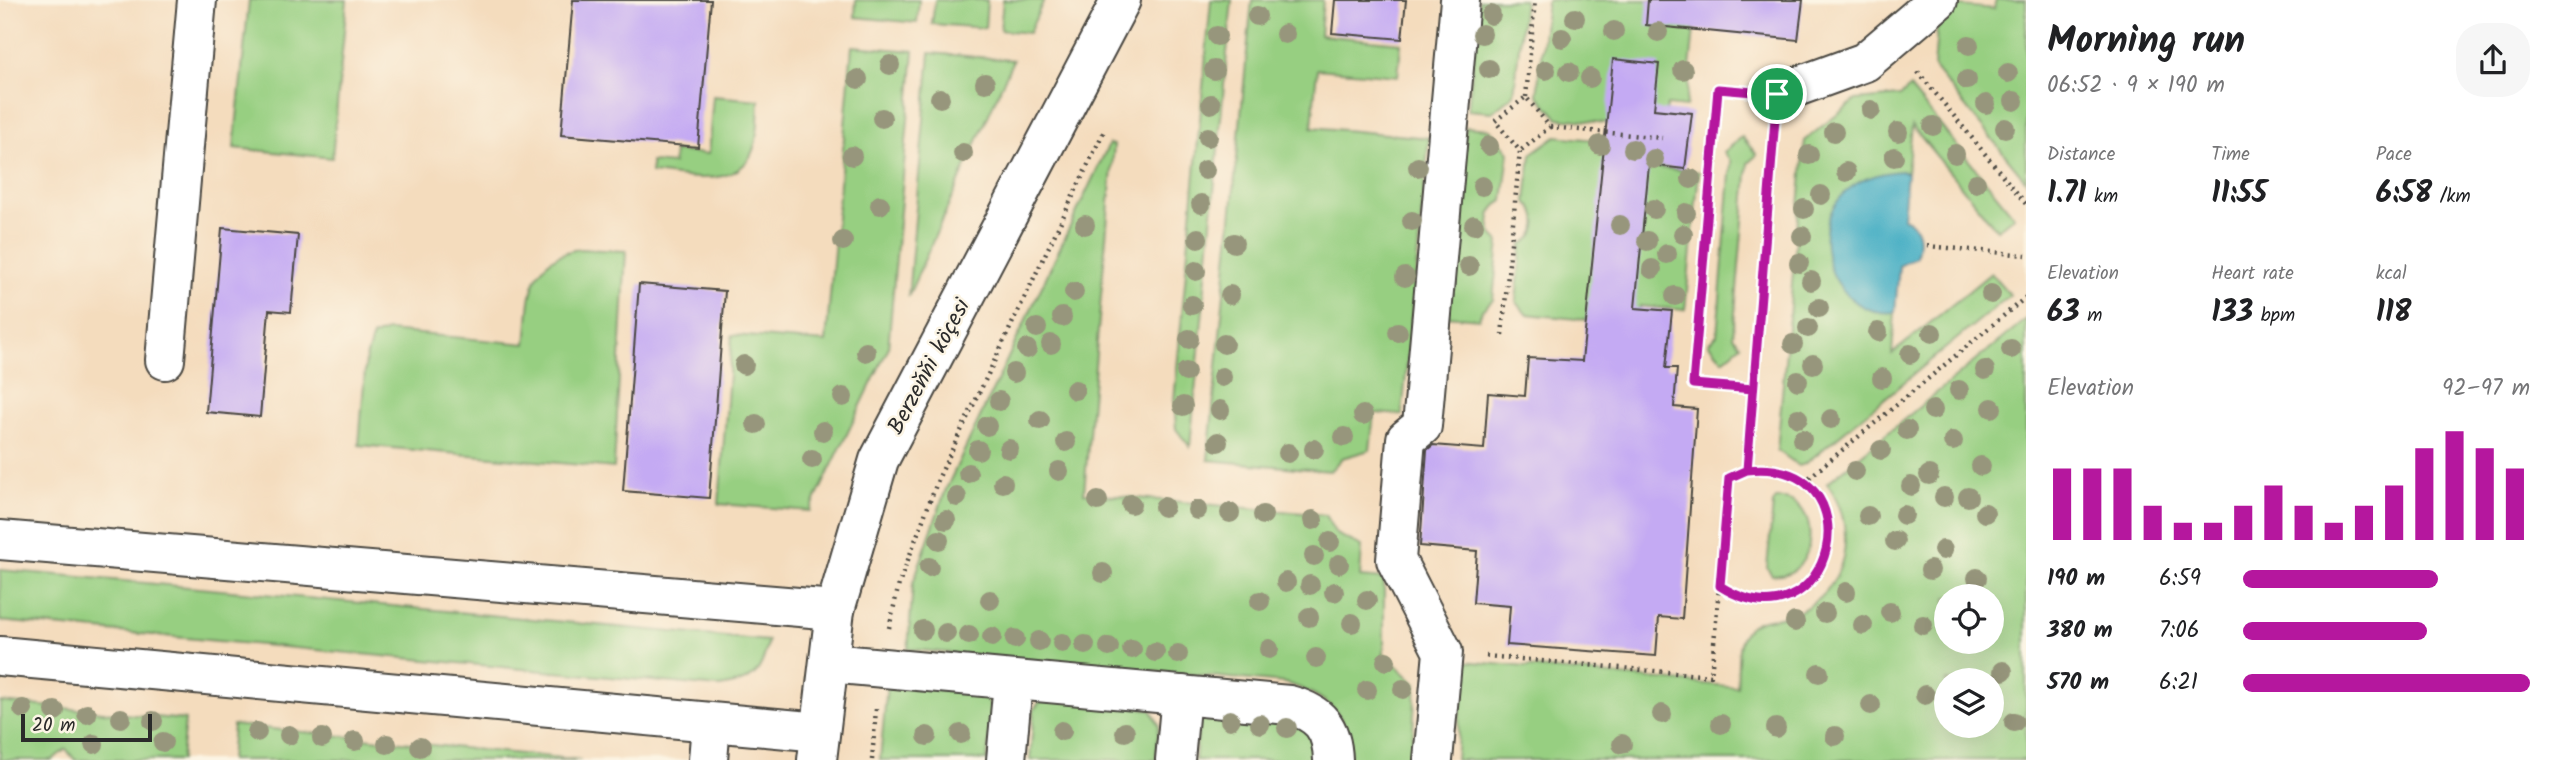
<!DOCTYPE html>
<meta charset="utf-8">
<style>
:root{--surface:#fff;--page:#f6f6f6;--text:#202124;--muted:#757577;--accent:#b5179e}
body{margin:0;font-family:Kalam,sans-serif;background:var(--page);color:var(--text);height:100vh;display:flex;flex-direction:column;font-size:26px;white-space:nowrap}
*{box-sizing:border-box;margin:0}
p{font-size:23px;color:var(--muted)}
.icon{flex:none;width:38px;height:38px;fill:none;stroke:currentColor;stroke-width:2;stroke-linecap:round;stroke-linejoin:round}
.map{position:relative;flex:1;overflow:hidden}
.details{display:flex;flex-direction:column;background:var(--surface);width:525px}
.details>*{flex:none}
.tools{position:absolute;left:1934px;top:584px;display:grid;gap:14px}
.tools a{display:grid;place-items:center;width:70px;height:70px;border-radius:50%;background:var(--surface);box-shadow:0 7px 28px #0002;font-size:35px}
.scale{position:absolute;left:21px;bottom:18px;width:131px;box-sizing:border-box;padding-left:7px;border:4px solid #2b2b2b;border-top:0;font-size:19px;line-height:24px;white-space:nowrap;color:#2b2b2b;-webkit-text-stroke:5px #fcf5e5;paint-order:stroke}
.pin{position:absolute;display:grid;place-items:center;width:60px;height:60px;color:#fff;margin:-30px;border:4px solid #fff;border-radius:50%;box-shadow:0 2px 7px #0007}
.round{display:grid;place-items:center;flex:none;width:74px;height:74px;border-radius:28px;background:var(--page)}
.summary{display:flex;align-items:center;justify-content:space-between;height:119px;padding:0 21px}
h1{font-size:38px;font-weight:700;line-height:52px}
.figures{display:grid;grid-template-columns:repeat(3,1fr);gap:10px;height:119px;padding:7px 21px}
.figures div{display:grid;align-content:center}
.figures b{font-size:30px;font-weight:700}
.figures small{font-size:19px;font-weight:400}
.figures p{font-size:19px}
.chart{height:196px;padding:14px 21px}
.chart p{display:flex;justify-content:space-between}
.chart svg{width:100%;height:126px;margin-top:7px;stroke:var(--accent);stroke-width:6}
ul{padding:0 21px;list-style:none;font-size:23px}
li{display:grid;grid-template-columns:112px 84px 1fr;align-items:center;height:52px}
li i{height:18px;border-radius:9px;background:var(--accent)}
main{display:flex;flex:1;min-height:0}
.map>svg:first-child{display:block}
</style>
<main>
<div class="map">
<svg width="2026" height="760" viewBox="0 0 2026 760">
<rect width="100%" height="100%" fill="#fcf5e5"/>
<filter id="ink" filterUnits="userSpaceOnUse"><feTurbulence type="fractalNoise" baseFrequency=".0143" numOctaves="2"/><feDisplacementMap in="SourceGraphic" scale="14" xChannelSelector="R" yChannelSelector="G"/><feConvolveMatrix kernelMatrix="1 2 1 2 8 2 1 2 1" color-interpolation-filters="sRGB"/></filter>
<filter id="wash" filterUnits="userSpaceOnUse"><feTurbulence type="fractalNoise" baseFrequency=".00686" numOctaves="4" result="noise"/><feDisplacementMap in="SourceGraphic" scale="28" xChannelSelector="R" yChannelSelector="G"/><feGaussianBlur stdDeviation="1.57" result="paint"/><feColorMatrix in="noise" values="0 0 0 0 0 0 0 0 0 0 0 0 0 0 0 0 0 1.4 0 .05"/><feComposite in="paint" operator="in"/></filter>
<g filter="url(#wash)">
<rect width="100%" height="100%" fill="#f4dcbd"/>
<g fill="#97cf81" stroke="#617d56" stroke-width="2" fill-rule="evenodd">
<path d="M249,0h98l-15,158 -98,-10z"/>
<path d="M856,0h63l-2,23 -62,-6z"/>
<path d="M935,0h52l-2,28 -53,-4z"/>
<path d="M1003,0h41l-15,33 -29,-3z"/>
<path d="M1211,0h21l-42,447 -14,-18 -2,-28z"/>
<path d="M1252,0h71l-3,35 81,8 -3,33 -81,-7 -5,58 117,11 -27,277 -28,-2 -4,37 -28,8 -12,13 -122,-11z"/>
<path d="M1479,0h45l-10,94 -22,18 -24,-2z"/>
<path d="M1547,0h150l-11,107 -19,-2 -3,24 -106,-11 -21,-23z"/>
<path d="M1996,0h30v181l-92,-113 5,-64 55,5z"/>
<path d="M852,46l62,5 -26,298 -78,162 -91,-7 13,-169 94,7z"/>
<path d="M930,53l83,7 -105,237z"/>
<path d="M1910,88l104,128 -17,14 -85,-104 -5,47 -6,-2 -52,124 19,12 27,5 -3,42 99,-81 19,22 -205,169 -6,2 -22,-16 28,-310 51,-40 44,-4z"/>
<path d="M713,96l46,4c-1,14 0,30 -4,44 -12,48 -69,32 -104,29v-11l22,2 1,-13 34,3z"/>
<path d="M1466,127l24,2 19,23 -6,49c-17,9 -18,29 -4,41l-6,58 -11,10 -3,9 -32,-3z"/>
<path d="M1556,136l107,11 -2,21 38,4 -14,138 -45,-4 -2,19 -112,-11 -10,-13 6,-57c18,-8 19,-30 4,-42l5,-48z"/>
<path d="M1742,137l15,18 -9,8 -15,173 8,9 -18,15 -15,-17 9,-8 14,-173 -7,-10z"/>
<path d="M1109,144l5,1 -30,348 241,22 11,19 26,12 -2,31 24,2v75l32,30 -5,76h-61c2,-45 -24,-65 -65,-77l-377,-34 5,-66 33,-94z"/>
<path d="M578,249l48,2 -12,217 -255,-23 7,-87 7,-22 15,-5 138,13c5,-42 -2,-84 52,-95z"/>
<path d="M2026,319v441h-570l8,-99 273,26c2,-17 -2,-45 10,-58 11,-12 32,-10 46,-15 56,-22 66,-86 34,-131zM1946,597h46v45h-46zM1946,681h46v45h-46z"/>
<path d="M1776,499c46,-6 45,82 -4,76l-5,-7 6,-64z"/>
<path d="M0,570l70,6 698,65c-6,33 -15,41 -49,46l-719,-66z"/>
<path d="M887,684l97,10 8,16 -5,50h-107z"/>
<path d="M1043,698l108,11 8,16 -3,35h-126l4,-51z"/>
<path d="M0,702l185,18 -4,40h-106l-9,-11 -14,11h-52z"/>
<path d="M1208,712l86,7 16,13 5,28h-120l4,-38z"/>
<path d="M233,725l348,35h-351z"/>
</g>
<path fill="#45aec4" stroke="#386c78" stroke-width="2" d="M1901,171l6,2 -4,45c18,7 18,23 13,39l-17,9 -4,46c-75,10 -111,-133 6,-141z"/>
<g id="blocks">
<g fill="#c4aaf3">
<path d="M573,0h138l-13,147 -137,-12z"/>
<path d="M1335,0h71l-4,39 -70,-6z"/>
<path d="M1648,0h155l-5,40 -152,-15z"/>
<path d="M1613,59l46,5 -5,45 38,4 -7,56 -36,-4 -14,143 37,3 -6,57h11l-3,39 23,2 -15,210 -23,-2 -3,39 -149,-11 3,-39 -37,-3 4,-52 -57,-5 7,-96 6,-5 51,4 4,-56 37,3 3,-38 54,3z"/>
<path d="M222,228l76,7 -7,77 -22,-2 -9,107 -54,-5z"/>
<path d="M639,284l86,7 -16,207 -86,-7z"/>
</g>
</g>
</g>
<g filter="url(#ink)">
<use href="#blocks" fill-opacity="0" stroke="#494641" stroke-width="2"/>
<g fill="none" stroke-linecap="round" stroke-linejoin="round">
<g stroke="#494641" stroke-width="42">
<g id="minor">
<path d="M1777,94l88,-32 73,-62"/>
<path d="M165,360l32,-360"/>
<path d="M0,540l835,70"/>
<path d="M0,656l820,76"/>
<path d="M829,663l460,42c31,8 43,23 44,55"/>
<path d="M708,760l3,-36"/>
<path d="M817,760l18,-150 44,-150 242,-460"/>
<path d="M1006,760l7,-78"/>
<path d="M1175,760l6,-65"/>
<path d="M1433,760l10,-108 -47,-92 10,-121 16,-13 38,-426"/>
</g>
</g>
<g stroke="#494641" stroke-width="4.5" stroke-dasharray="2 5" stroke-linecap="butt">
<path d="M1918,72l108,132"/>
<path d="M1718,89l59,5 -24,295 -60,-5z"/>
<path d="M1526,97l9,-97"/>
<path d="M1550,127l112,11"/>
<path d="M1927,246l99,9"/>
<path d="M1502,335l18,-184 -25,-30 31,-24 24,30 -30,24"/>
<path d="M1747,470l6,-81"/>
<path d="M1804,482l222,-185"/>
<path d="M889,628l10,-44 40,-107 166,-348"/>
<path d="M1486,656l225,20 18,-198c23,-10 45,-14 67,-1 78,47 12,163 -77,109"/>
<path d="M872,760l4,-51"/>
</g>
<use href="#minor" stroke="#fff" stroke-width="38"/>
</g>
<g fill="#97967b">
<circle cx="1491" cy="15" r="10"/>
<circle cx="1257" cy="16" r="10"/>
<circle cx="1575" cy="18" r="10"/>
<circle cx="1614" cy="31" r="10"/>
<circle cx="1658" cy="32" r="10"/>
<circle cx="1285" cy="34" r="10"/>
<circle cx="1482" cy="34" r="10"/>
<circle cx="1217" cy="36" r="10"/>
<circle cx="1562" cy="38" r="10"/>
<circle cx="1969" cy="45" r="10"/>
<circle cx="890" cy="65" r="10"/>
<circle cx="1489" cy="69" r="10"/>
<circle cx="1214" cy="70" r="10"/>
<circle cx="1546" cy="70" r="10"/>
<circle cx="1683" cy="70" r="10"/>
<circle cx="1569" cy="72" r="10"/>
<circle cx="2008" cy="73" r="10"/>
<circle cx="1590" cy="78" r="10"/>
<circle cx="858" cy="79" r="10"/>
<circle cx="1967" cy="80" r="10"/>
<circle cx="985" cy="83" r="10"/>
<circle cx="940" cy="98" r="10"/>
<circle cx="2014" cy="101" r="10"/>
<circle cx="1211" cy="104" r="10"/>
<circle cx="1986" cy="104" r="10"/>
<circle cx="1871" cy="110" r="10"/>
<circle cx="882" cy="118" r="10"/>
<circle cx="1933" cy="126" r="10"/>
<circle cx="2005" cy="128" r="10"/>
<circle cx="1834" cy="132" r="10"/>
<circle cx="1898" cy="132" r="10"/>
<circle cx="1208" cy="137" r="10"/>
<circle cx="1600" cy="145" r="10"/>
<circle cx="1489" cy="146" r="10"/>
<circle cx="1633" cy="149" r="10"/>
<circle cx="963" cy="153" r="10"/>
<circle cx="1955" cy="154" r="10"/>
<circle cx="1809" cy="155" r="10"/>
<circle cx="852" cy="156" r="10"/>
<circle cx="1894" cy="157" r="10"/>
<circle cx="1654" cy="159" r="10"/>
<circle cx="1418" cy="167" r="10"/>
<circle cx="1205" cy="170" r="10"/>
<circle cx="1846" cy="172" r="10"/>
<circle cx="1691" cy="179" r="10"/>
<circle cx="1976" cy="183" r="10"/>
<circle cx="1482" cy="186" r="10"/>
<circle cx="1821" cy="195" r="10"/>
<circle cx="1201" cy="204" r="10"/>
<circle cx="880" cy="205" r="10"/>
<circle cx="1654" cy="209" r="10"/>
<circle cx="1804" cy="209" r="10"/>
<circle cx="1686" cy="213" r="10"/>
<circle cx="1412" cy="221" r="10"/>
<circle cx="1085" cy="225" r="10"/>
<circle cx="1474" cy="225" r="10"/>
<circle cx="1620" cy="225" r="10"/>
<circle cx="1683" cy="234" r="10"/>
<circle cx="1802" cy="236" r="10"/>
<circle cx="1198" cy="238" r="10"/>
<circle cx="843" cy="241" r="10"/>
<circle cx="1647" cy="241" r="10"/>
<circle cx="1234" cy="243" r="10"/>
<circle cx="1667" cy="254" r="10"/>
<circle cx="1799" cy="263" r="10"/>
<circle cx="1469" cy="266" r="10"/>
<circle cx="1652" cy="269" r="10"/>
<circle cx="1196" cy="271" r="10"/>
<circle cx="1405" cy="277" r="10"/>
<circle cx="1811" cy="281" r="10"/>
<circle cx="1074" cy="292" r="10"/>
<circle cx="1991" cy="294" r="10"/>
<circle cx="1230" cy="295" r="10"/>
<circle cx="1675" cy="296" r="10"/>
<circle cx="1192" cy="305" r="10"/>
<circle cx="1819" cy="308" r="10"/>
<circle cx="1062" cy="317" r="10"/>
<circle cx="1037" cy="328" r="10"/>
<circle cx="1808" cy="328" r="10"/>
<circle cx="1398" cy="332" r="10"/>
<circle cx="1878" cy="332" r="10"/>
<circle cx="1932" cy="333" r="10"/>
<circle cx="1189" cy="339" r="10"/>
<circle cx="1051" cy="344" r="10"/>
<circle cx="1224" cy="344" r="10"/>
<circle cx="1793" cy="344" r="10"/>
<circle cx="1027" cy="349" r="10"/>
<circle cx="2011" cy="349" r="10"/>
<circle cx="866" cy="352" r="10"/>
<circle cx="1910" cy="354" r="10"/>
<circle cx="1813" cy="364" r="10"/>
<circle cx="744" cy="365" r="10"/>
<circle cx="1985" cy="370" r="10"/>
<circle cx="1186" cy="372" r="10"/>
<circle cx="1014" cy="373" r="10"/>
<circle cx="1222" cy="377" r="10"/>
<circle cx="1882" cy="378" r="10"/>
<circle cx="1798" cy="381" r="10"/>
<circle cx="1075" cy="390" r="10"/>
<circle cx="1959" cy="390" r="10"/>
<circle cx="843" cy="397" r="10"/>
<circle cx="999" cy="401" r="10"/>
<circle cx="1183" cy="406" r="10"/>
<circle cx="1992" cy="408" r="10"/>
<circle cx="1220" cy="410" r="10"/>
<circle cx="1933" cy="410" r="10"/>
<circle cx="1363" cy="415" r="10"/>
<circle cx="1798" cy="418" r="10"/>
<circle cx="1831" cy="419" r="10"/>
<circle cx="1040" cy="420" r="10"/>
<circle cx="756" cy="424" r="10"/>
<circle cx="987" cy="426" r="10"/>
<circle cx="1907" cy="430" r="10"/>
<circle cx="823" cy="431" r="10"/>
<circle cx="1344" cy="437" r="10"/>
<circle cx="1802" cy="439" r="10"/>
<circle cx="1953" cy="441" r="10"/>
<circle cx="1066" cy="442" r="10"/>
<circle cx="1218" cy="442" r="10"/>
<circle cx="1009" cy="449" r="10"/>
<circle cx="1314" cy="449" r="10"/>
<circle cx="978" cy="450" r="10"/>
<circle cx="1881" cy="450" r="10"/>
<circle cx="1288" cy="453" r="10"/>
<circle cx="812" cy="459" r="10"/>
<circle cx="1981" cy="466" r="10"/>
<circle cx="1059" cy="471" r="10"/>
<circle cx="1855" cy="471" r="10"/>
<circle cx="968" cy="473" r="10"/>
<circle cx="1929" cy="475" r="10"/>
<circle cx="1003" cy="483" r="10"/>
<circle cx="1911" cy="486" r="10"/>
<circle cx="957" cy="497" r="10"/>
<circle cx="1944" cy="497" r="10"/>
<circle cx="1968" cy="497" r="10"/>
<circle cx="1098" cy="501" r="10"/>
<circle cx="1131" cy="504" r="10"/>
<circle cx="1164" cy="507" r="10"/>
<circle cx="1197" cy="510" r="10"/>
<circle cx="1230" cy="513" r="10"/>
<circle cx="1985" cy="513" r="10"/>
<circle cx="1263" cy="515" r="10"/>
<circle cx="1904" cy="515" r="10"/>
<circle cx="1868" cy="516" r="10"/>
<circle cx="946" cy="520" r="10"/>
<circle cx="1313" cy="520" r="10"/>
<circle cx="939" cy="540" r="10"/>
<circle cx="1895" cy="541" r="10"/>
<circle cx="1330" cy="542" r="10"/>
<circle cx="1943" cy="550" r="10"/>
<circle cx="1314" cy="556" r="10"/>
<circle cx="1339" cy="564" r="10"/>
<circle cx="929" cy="567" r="10"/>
<circle cx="1930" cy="570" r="10"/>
<circle cx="1103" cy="573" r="10"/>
<circle cx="1977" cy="578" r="10"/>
<circle cx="1286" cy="582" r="10"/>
<circle cx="1310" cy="585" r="10"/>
<circle cx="1334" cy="592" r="10"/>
<circle cx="1846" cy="592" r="10"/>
<circle cx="990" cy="600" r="10"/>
<circle cx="1367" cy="600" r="10"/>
<circle cx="1260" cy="601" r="10"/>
<circle cx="1890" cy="612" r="10"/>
<circle cx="1825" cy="613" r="10"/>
<circle cx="1309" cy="617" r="10"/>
<circle cx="1795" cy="622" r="10"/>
<circle cx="1352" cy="623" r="10"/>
<circle cx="1863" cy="625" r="10"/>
<circle cx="1923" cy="625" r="10"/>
<circle cx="923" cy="630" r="10"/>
<circle cx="946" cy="633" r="10"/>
<circle cx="969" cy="635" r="10"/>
<circle cx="992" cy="637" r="10"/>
<circle cx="1015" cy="639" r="10"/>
<circle cx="1039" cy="641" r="10"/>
<circle cx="1062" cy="643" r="10"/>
<circle cx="1085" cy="645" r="10"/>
<circle cx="1109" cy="647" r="10"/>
<circle cx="1132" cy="649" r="10"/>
<circle cx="1269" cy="649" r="10"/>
<circle cx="1155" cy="652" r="10"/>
<circle cx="1178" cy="654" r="10"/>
<circle cx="1316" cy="658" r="10"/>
<circle cx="1386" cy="661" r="10"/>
<circle cx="2003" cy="671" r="10"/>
<circle cx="1819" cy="673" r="10"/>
<circle cx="1403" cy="689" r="10"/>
<circle cx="1367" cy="690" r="10"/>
<circle cx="1925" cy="695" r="10"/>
<circle cx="1871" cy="705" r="10"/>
<circle cx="23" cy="709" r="10"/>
<circle cx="55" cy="711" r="10"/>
<circle cx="87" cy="714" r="10"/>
<circle cx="1662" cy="714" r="10"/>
<circle cx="121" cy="718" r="10"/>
<circle cx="1230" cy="720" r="10"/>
<circle cx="153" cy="721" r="10"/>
<circle cx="2014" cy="722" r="10"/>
<circle cx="1260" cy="724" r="10"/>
<circle cx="1721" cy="724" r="10"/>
<circle cx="1287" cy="728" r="10"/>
<circle cx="1776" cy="728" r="10"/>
<circle cx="1062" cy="731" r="10"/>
<circle cx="257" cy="732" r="10"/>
<circle cx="1125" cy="732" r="10"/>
<circle cx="961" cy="734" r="10"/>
<circle cx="289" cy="735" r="10"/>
<circle cx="927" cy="736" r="10"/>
<circle cx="1835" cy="736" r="10"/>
<circle cx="322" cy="738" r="10"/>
<circle cx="355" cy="741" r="10"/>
<circle cx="163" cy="742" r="10"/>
<circle cx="94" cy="744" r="10"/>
<circle cx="387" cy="744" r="10"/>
<circle cx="1622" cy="744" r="10"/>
<circle cx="420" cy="747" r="10"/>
</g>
</g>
<g fill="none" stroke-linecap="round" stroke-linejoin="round" filter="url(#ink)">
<g stroke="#fff" stroke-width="14">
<path id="route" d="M1777,94l-30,376 -18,8 -9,108c114,71 160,-130 27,-116l6,-81 -60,-5 25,-295 59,5"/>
</g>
<use href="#route" stroke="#b5179e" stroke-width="9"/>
</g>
<g text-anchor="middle" stroke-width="5" stroke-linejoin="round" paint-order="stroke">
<g font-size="23" fill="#2b2b2b" stroke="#fcf5e5">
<text transform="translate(928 366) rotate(-62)" y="8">Berzeňňi köçesi</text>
</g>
</g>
</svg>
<div class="tools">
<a><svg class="icon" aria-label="locate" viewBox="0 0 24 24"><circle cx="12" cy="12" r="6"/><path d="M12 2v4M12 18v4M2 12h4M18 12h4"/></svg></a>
<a><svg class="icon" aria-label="layers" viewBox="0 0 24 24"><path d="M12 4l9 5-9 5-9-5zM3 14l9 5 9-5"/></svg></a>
</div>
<div class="scale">20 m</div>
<div class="pin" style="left:1777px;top:94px;background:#1e9e55"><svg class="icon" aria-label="arrive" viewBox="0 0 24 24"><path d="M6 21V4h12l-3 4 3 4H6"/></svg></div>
</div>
<section class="details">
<div class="summary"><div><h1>Morning run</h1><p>06:52 · 9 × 190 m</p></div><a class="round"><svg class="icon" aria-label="share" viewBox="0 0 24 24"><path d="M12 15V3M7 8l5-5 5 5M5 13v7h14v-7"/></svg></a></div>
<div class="figures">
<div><p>Distance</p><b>1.71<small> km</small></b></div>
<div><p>Time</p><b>11:55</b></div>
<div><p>Pace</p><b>6:58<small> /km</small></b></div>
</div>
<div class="figures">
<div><p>Elevation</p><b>63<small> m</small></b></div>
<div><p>Heart rate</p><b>133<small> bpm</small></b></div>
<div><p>kcal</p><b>118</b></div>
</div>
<div class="chart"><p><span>Elevation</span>92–97 m</p>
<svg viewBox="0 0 160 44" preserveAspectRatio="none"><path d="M5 44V19M15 44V19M25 44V19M35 44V32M45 44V38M55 44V38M65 44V32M75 44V25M85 44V32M95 44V38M105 44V32M115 44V25M125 44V12M135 44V6M145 44V12M155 44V19"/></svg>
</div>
<ul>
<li><b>190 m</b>6:59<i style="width:68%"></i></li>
<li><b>380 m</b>7:06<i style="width:64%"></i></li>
<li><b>570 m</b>6:21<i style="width:100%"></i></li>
</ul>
</section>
</main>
